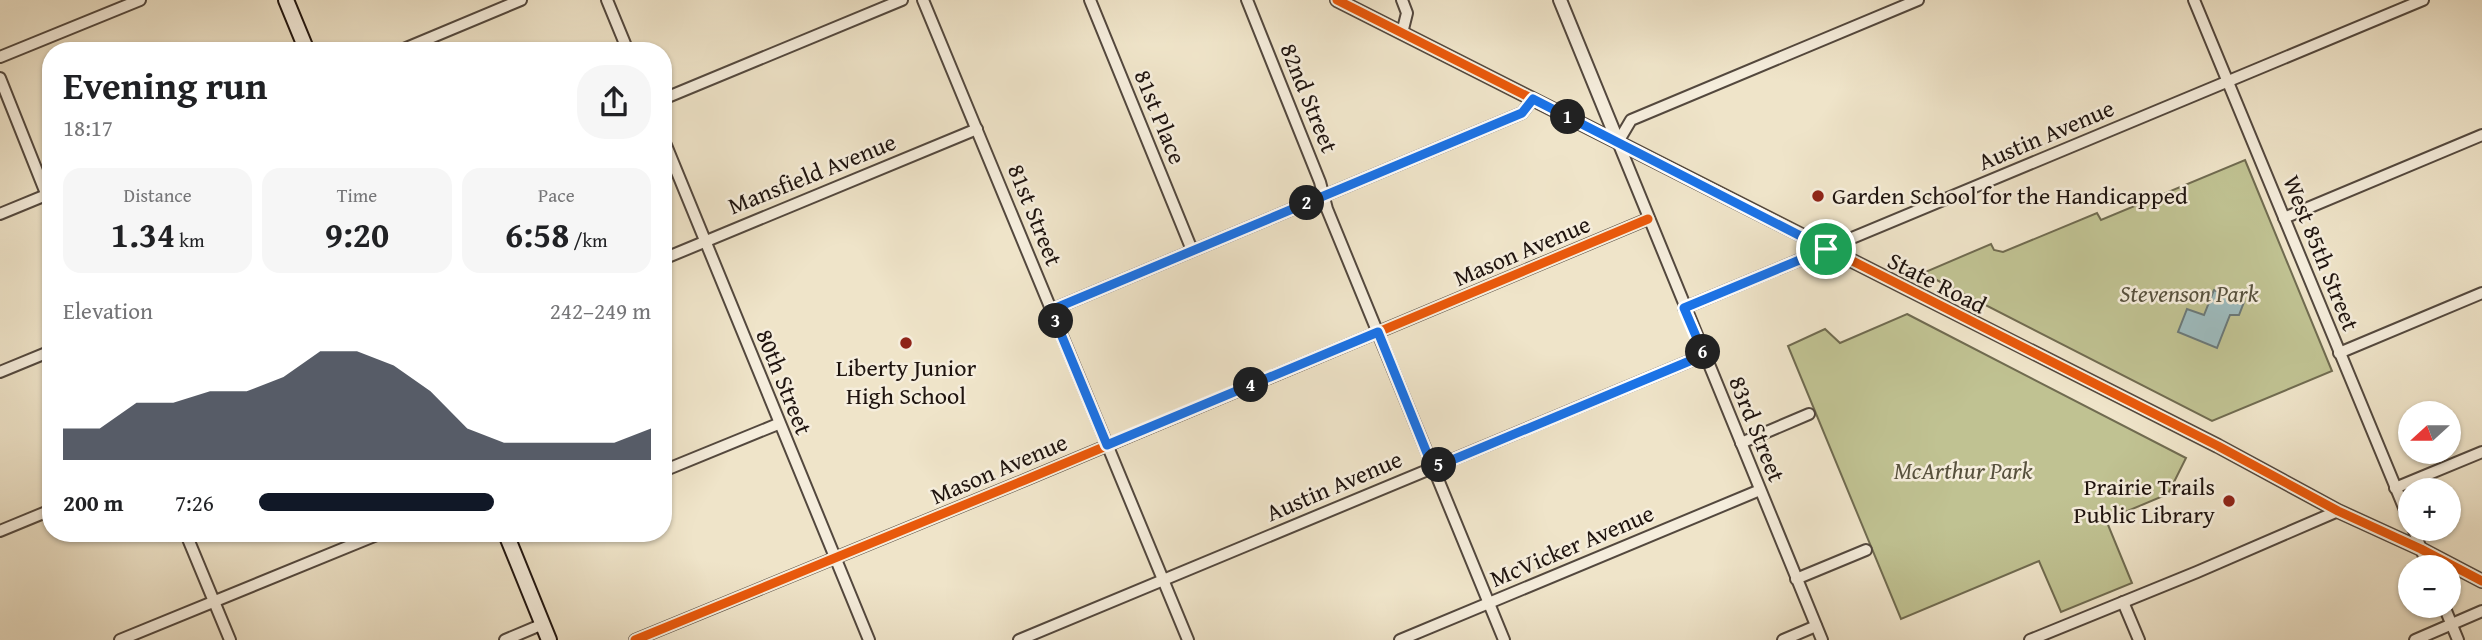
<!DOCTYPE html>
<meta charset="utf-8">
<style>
:root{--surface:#fff;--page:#f6f6f6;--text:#202124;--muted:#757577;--accent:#111827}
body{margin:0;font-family:"Gentium Book Plus",serif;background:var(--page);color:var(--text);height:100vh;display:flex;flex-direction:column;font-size:26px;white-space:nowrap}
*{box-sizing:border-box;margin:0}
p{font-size:23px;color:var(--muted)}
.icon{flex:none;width:38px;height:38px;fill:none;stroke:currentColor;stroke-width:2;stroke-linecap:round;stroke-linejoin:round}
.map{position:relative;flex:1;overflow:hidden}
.panel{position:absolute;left:42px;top:42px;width:630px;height:500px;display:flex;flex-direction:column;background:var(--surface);border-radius:28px;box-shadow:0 2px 5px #0004}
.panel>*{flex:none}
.needle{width:46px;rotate:249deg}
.controls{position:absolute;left:2398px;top:401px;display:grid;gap:14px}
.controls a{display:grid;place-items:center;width:63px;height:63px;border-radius:50%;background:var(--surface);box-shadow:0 2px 5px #0004;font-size:35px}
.pin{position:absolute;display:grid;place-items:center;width:60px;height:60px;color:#fff;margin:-30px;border:4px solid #fff;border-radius:50%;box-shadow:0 2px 7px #0007}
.km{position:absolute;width:35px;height:35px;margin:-18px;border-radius:50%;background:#222;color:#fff;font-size:19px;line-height:35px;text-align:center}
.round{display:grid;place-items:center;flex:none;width:74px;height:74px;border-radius:28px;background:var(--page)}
.head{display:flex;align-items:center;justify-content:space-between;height:119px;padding:0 21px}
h1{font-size:38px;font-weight:700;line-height:52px}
.stats{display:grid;grid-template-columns:repeat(3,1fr);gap:10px;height:119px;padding:7px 21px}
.stats div{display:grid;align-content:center;border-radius:18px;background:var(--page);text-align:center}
.stats b{font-size:35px;font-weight:700}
.stats small{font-size:19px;font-weight:400}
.stats p{font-size:19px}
.chart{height:196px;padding:14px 21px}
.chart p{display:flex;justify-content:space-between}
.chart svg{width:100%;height:126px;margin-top:7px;fill:var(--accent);opacity:.7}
ul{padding:0 21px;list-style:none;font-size:23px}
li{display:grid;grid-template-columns:112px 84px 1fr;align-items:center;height:52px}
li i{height:18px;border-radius:9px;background:var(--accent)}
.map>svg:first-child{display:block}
</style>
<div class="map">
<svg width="2482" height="640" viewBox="0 0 2482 640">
<rect width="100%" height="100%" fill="#efe4c9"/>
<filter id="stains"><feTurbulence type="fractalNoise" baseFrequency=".00286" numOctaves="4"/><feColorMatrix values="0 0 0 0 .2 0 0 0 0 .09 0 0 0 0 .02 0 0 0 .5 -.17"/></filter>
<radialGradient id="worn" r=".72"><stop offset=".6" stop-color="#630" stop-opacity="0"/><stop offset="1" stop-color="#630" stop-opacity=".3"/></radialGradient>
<g fill="#c0c292" stroke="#706b50" stroke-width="2">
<path d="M2245,160l87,211 -120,50 -289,-148 68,-29 3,6 9,2 94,-39 4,7z"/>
<path d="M1907,314l279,144 -18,36 -62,26 26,63 -71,29 -22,-51 -138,58 -113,-273 37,-17 15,14z"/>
</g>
<path fill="#9ebcbf" stroke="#6b7979" stroke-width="2" d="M2214,290l30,12 -5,13h-9l-13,33 -39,-16 9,-23 17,6z"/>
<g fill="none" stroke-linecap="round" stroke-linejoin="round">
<g stroke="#53483e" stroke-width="14">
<g id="minor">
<path d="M607,0l21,51"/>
<path d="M923,0l265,640"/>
<path d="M1090,0l102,250"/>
<path d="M1247,0l73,182 7,27 177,431"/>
<path d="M2194,0l216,522"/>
<path d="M1402,33l5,-20 -5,-13"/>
<path d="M399,51l122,-51"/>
<path d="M0,57l140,-57"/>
<path d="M0,78l51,128"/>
<path d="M663,99l239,-99"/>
<path d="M663,138l206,502"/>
<path d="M0,214l51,-21"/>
<path d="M2284,218l198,-83"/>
<path d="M663,259l314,-130"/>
<path d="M1684,308l739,-308"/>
<path d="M1051,310l471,-197 11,-14"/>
<path d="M2339,353l143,-60"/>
<path d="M0,372l51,-21"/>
<path d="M1741,443l68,-29"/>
<path d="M663,471l115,-47"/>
<path d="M2395,488l87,-36"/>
<path d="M2413,528l15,39"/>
<path d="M0,531l51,-21"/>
<path d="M186,534l44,106"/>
<path d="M1796,579l70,-29"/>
<path d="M2123,602l16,38"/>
<path d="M2444,606l14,34"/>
<path d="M120,640l259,-106"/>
<path d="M505,640l38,-16"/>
<path d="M635,640l390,-160 623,-261"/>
<path d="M1019,640l685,-285"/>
<path d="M1400,640l360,-150"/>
<path d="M1783,640l33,-14"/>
<path d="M1822,640l-204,-498 13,-22 287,-120"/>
<path d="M2030,640l167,-68 141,-61"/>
<path d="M2415,640l67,-29"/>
</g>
</g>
<g stroke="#53483e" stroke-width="16">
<g id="tertiary">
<path d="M1337,0l881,446 120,65 83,38 61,32"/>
<path d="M1560,0l58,142"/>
</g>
</g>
<g stroke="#1f140f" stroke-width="18">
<g id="secondary">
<path d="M286,0l21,51"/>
<path d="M506,534l43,106"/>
</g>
</g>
<use href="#minor" stroke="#f5eddc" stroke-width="10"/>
<use href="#tertiary" stroke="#f5eddc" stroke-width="12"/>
<use href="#secondary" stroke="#f5eddc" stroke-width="14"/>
<g stroke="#f5eddc" stroke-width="13">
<g id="cycleway">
<path d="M1337,0l881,446 120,65 83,38 61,32"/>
<path d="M635,640l390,-160 623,-261"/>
</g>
</g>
<use href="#cycleway" stroke="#e8590c" stroke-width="9"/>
</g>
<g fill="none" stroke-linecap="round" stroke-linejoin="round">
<g stroke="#fff" stroke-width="14">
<path id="route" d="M1533,99l293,150 -142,59 20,47 -271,113 -55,-136 -271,113 -56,-135 471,-197z"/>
</g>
<use href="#route" stroke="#1a73e8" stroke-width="9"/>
</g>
<g fill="#8f2418" stroke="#f5eddc" stroke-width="2.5">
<circle cx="1818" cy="196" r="7"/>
<circle cx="906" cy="343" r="7"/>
<circle cx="2229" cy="501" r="7"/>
</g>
<g text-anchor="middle" stroke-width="5" stroke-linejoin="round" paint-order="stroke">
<g font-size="24" fill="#1f140f" stroke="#f5eddc">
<text transform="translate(1309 98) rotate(68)" y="8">82nd Street</text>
<text transform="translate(1160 117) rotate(68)" y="8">81st Place</text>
<text transform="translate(2046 135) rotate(-23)" y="8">Austin Avenue</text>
<text transform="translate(812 174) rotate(-22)" y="8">Mansfield Avenue</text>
<text transform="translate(1035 215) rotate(68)" y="8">81st Street</text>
<text transform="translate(1522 251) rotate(-23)" y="8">Mason Avenue</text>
<text transform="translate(2321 253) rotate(68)" y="8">West 85th Street</text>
<text transform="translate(1937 283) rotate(27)" y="8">State Road</text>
<text transform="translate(784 382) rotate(68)" y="8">80th Street</text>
<text transform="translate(1757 429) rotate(68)" y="8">83rd Street</text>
<text transform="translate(999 469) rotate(-23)" y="8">Mason Avenue</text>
<text transform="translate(1334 486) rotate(-23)" y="8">Austin Avenue</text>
<text transform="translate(1572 546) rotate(-23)" y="8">McVicker Avenue</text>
</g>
<g font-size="24" fill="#1f140f" stroke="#f5eddc" text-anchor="start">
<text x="1832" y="204">Garden School for the Handicapped</text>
<text x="906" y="376" text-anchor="middle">Liberty Junior<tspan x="906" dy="28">High School</tspan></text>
<text x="2215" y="495" text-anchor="end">Prairie Trails<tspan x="2215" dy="28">Public Library</tspan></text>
</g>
<g font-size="24" font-style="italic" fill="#57513d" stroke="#f5eddc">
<text x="2189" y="302">Stevenson Park</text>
<text x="1963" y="479">McArthur Park</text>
</g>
</g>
<rect width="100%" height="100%" filter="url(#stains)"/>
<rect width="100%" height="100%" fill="url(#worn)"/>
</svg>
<div class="controls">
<a><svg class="needle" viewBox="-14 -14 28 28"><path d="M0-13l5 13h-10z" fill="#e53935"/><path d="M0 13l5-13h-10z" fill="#757577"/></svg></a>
<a>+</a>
<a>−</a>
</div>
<div class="pin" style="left:1826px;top:249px;background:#1e9e55"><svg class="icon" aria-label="arrive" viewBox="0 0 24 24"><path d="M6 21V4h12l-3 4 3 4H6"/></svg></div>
<b class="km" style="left:1568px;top:117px">1</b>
<b class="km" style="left:1307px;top:203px">2</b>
<b class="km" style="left:1056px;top:321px">3</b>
<b class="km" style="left:1251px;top:385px">4</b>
<b class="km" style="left:1439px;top:465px">5</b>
<b class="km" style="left:1703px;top:352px">6</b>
<section class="panel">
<div class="head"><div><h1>Evening run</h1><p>18:17</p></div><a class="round"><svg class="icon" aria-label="share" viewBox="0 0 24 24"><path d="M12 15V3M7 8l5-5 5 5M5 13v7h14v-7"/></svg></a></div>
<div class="stats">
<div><p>Distance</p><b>1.34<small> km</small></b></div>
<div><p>Time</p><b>9:20</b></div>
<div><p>Pace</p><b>6:58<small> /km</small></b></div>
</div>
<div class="chart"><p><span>Elevation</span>242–249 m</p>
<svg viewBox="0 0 160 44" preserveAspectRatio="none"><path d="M0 44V33L10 33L20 24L30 24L40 20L50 20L60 15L70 6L80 6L90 11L100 20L110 33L120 38L130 38L140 38L150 38L160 33V44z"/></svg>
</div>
<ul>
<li><b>200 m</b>7:26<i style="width:60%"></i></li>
</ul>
</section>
</div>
